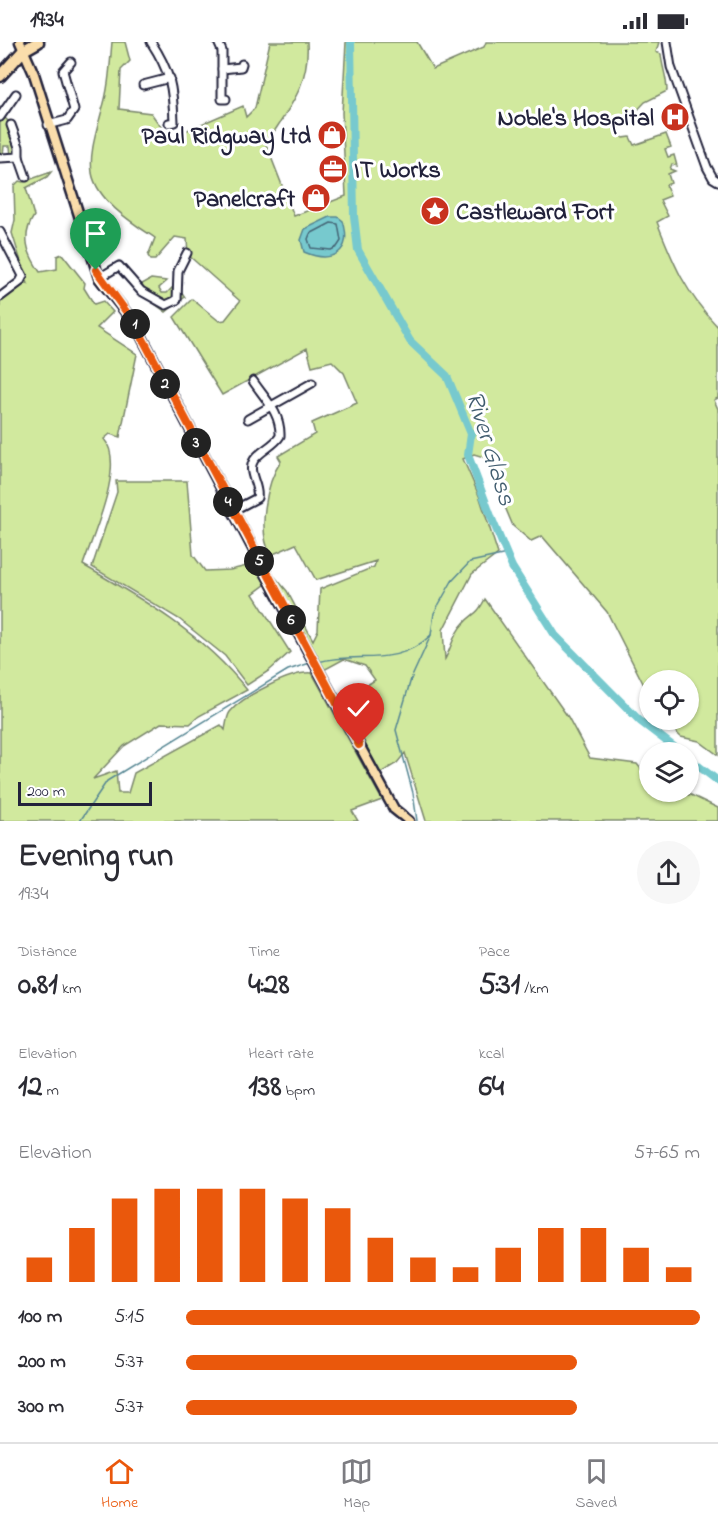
<!DOCTYPE html>
<meta charset="utf-8">
<style>
:root{--surface:#fff;--page:#f7f7f7;--text:#2b2b33;--muted:#7c7c81;--line:#e1e1e2;--accent:#ea580c}
body{margin:0;font-family:"Indie Flower",sans-serif;background:var(--page);color:var(--text);height:100vh;display:flex;flex-direction:column;font-size:22px;white-space:nowrap}
*{box-sizing:border-box;margin:0}
p{font-size:20px;color:var(--muted)}
.icon{flex:none;width:33px;height:33px;fill:none;stroke:currentColor;stroke-width:2;stroke-linecap:round;stroke-linejoin:round}
.map{position:relative;height:779px;overflow:hidden}
.drawer{display:flex;flex-direction:column;background:var(--surface);flex:1}
.drawer>*{flex:none}
.tools{position:absolute;left:639px;top:628px;display:grid;gap:12px}
.tools a{display:grid;place-items:center;width:60px;height:60px;border-radius:50%;background:var(--surface);box-shadow:0 2px 4px #0004;font-size:30px}
.scale{position:absolute;left:18px;bottom:15px;width:134px;box-sizing:border-box;padding-left:6px;border:3px solid #22223b;border-top:0;font-size:16px;line-height:21px;white-space:nowrap;color:#22223b;-webkit-text-stroke:4px #fff;paint-order:stroke}
.pin{position:absolute;display:grid;place-items:center;width:51px;height:51px;color:#fff;margin:-62px -26px;border-radius:50% 50% 50% 0;rotate:-45deg;box-shadow:0 0 6px #0007}
.pin .icon{rotate:45deg}
.km{position:absolute;width:30px;height:30px;margin:-15px;border-radius:50%;background:#222;color:#fff;font-size:16px;line-height:30px;text-align:center}
.round{display:grid;place-items:center;flex:none;width:63px;height:63px;border-radius:32px;background:var(--page)}
.overview{display:flex;align-items:center;justify-content:space-between;height:102px;padding:0 18px}
h1{font-size:33px;font-weight:700;line-height:45px}
.stats{display:grid;grid-template-columns:repeat(3,1fr);gap:9px;height:102px;padding:6px 18px}
.stats div{display:grid;align-content:center}
.stats b{font-size:30px;font-weight:700}
.stats small{font-size:16px;font-weight:400}
.stats p{font-size:16px}
.chart{height:168px;padding:12px 18px}
.chart p{display:flex;justify-content:space-between}
.chart svg{width:100%;height:108px;margin-top:6px;stroke:var(--accent);stroke-width:6}
ul{padding:0 18px;list-style:none;font-size:20px}
li{display:grid;grid-template-columns:96px 72px 1fr;align-items:center;height:45px}
li i{height:15px;border-radius:8px;background:var(--accent)}
.status{display:flex;justify-content:space-between;align-items:center;height:42px;padding:0 30px;background:var(--surface);direction:ltr}
.status svg{height:16px;fill:currentColor}
.menu{display:flex;justify-content:space-around;align-items:center;height:84px;border-top:2px solid var(--line);background:var(--surface);font-size:16px;color:var(--muted)}
.menu a{display:grid;justify-items:center;gap:3px}
.menu .on{color:var(--accent)}
.map>svg:first-child{display:block}
</style>
<div class="status"><b>19:34</b><svg viewBox="0 0 49 12"><path d="M0 12V9h3v3zM5 12V6h3v6zM10 12V3h3v9zM15 12V0h3v12zM26 1h20v11H26zM47 4h2v5h-2z"/></svg></div>
<div class="map">
<svg width="718" height="779" viewBox="0 0 718 779">
<rect width="100%" height="100%" fill="#fff"/>
<filter id="ink" filterUnits="userSpaceOnUse"><feTurbulence type="fractalNoise" baseFrequency=".0167" numOctaves="2"/><feDisplacementMap in="SourceGraphic" scale="12" xChannelSelector="R" yChannelSelector="G"/><feConvolveMatrix kernelMatrix="1 2 1 2 8 2 1 2 1" color-interpolation-filters="sRGB"/></filter>
<g filter="url(#ink)">
<g fill="#d1e99e" stroke="#7a866c" stroke-width="1.5">
<path d="M112,0h13l5,19 -9,9 -2,39 32,4 18,25 74,-32 3,11 9,-9 15,-66h37c3,44 -19,67 -41,102l28,72 52,-20 -4,-83 4,-71h71l16,27 51,-22 2,-5h173l-3,10 5,2c1,13 6,23 6,37l-22,11 -27,29 5,7 7,-1 4,8 32,-11 5,13 -6,2 3,8 6,-2 3,11 -5,-2 -2,5 5,2 -7,3 3,9 -5,2 4,11 -10,4 8,16 -11,6c17,43 28,70 61,105v71l-4,2 4,9v346l-19,-14 -18,-4 -18,-17h25v-39h-38l-1,14 -42,-83 -65,-76 -11,5 -18,-15 -29,-69 -10,-3 -11,5 17,39 18,56 -26,20 -29,56 2,29c6,-10 8,-25 18,-35 10,-12 13,-7 22,-25l83,118 22,41 47,6 12,15 1,13 41,3 27,13v13h-292l-21,-68 -8,10 -18,11 -21,-37 19,-11 -9,-18 -19,11 -9,-17 35,-22 -10,-14 -21,-7 -22,12 -50,-94h3l12,14 26,49 5,-10 2,-41 54,-22 2,-6 -60,19 -20,-36 -25,11c-14,-23 -5,-72 10,-94l-3,-5 37,-22 -3,-11 45,-20 -13,-30 -12,-12 -20,5 -5,-18 -85,47 -48,-78 18,-18 27,22 6,-1 15,-19 -52,-46 -1,-16 -12,-2 -20,23h-4l-3,-4 7,-18c-21,-14 -58,-37 -63,-65 -3,-21 5,-43 10,-63 7,-21 8,-46 10,-68z"/>
<path d="M5,76l4,4 7,30 -5,5 -1,-11h-6l-1,10 -3,-1v-36z"/>
<path d="M51,130l-4,5 -21,11 8,28c-13,20 -7,37 6,56l17,-3v-13l5,-2 23,29 -1,5 10,16 9,-3 10,11 -16,16 40,26 -17,83 -10,-3 -6,5c22,25 -11,96 -21,126 61,35 120,69 164,125l-48,26 -9,8 -29,-1 -37,23 -31,33 23,-8 2,22h10l6,-20 87,-48 4,5c1,-5 2,-14 5,-18 13,-16 62,-41 82,-39l70,127 -30,11 6,10h-358v-521l23,-20 5,4 -16,-51 3,-13 -1,-34 5,-5 4,1z"/>
<path d="M151,237l16,2 -8,7 3,5h5l6,-6 8,4 4,6 -19,15 -28,-20 4,-8z"/>
<path d="M116,439h71l6,74 12,16 25,-1 17,-4 10,5 9,13 -13,10 37,58 -20,18 -23,15 -22,-29 -46,-37 -87,-52 25,-75z"/>
</g>
<path fill="#77c9ce" stroke="#558693" stroke-width="1.5" d="M330,175h8l5,4c10,32 -11,43 -39,31l-3,-12 4,-11z"/>
<g fill="none" stroke-linecap="round" stroke-linejoin="round">
<path stroke="#446576" stroke-width="1.5" d="M331,181l7,1 3,17 -4,6 -6,3 -20,-2 -3,-9 2,-5z"/>
<g stroke="#558693" stroke-width="1.5">
<path d="M318,620c42,-11 77,7 113,-27"/>
<path d="M80,779l27,-40 181,-111 22,-7"/>
<path d="M417,779l-4,-28 -17,-63 15,-51 20,-44 3,-22 18,-32 18,-19 37,-8"/>
</g>
<g stroke="#77c9ce" stroke-width="8">
<path d="M351,0l3,174 4,34 52,91 37,35 24,58 -3,21 24,64 20,48 43,68 85,86 42,32"/>
<path d="M688,716l30,23"/>
</g>
<g stroke="#22223b" stroke-width="11">
<g id="minor">
<path d="M151,0c19,29 22,45 23,80l-5,1"/>
<path d="M218,0l4,9v48h4"/>
<path d="M667,0l4,25 36,100 6,11 5,3"/>
<path d="M222,27l19,-2 1,-3"/>
<path d="M143,43l27,-7"/>
<path d="M0,75l16,-23"/>
<path d="M48,83l19,-5 7,-10 -11,-39 8,-9"/>
<path d="M19,115l7,20"/>
<path d="M0,116l19,-1v-10l-8,-22"/>
<path d="M0,190l23,44 -3,6 -20,15"/>
<path d="M99,236l20,-12 22,25 25,14 11,-5 1,-29 9,-18"/>
<path d="M248,377l64,-36"/>
<path d="M232,469l25,-13c3,-12 -11,-26 -3,-38 7,-10 20,-14 26,-24 1,-23 -15,-37 -27,-55"/>
</g>
</g>
<g stroke="#22223b" stroke-width="13">
<path id="major" d="M20,0l14,32 65,204 36,46 136,259 123,226 15,12"/>
</g>
<g stroke="#22223b" stroke-width="15">
<path id="highway" d="M0,34l24,-26 14,-8"/>
</g>
<use href="#minor" stroke="#fff" stroke-width="7"/>
<use href="#major" stroke="#faddab" stroke-width="8"/>
<use href="#highway" stroke="#faddab" stroke-width="10"/>
</g>
</g>
<g fill="none" stroke-linecap="round" stroke-linejoin="round" filter="url(#ink)">
<g stroke="#fff" stroke-width="12">
<path id="route" d="M96,228l39,54 224,421"/>
</g>
<use href="#route" stroke="#ea580c" stroke-width="8"/>
</g>
<defs>
<g id="hospital-disc" transform="scale(1.5)"><circle r="9.5" fill="#c8321e" stroke="#fff"/><path d="M-5-5h3v3.5h4V-5h3V5h-3V1.5h-4V5h-3Z" fill="#fff"/></g>
<g id="shop-disc" transform="scale(1.5)"><circle r="9.5" fill="#c8321e" stroke="#fff"/><path d="M-5-2.5h2.3a2.7 3.5 0 0 1 5.4 0H5L5.5 6h-11ZM-1.5-2.5h3a1.5 2.3 0 0 0-3 0Z" fill="#fff"/></g>
<g id="office-disc" transform="scale(1.5)"><circle r="9.5" fill="#c8321e" stroke="#fff"/><path d="M-6-3h4V-5.5h4V-3h4V5H-6ZM-1-4.5V-3h2v-1.5ZM-6 0V1H6V0Z" fill="#fff"/></g>
<g id="sight-disc" transform="scale(1.5)"><circle r="9.5" fill="#c8321e" stroke="#fff"/><path d="M0-6L1.8-2.2L6-1.7L2.9 1.2L3.7 5.4L0 3.3L-3.7 5.4L-2.9 1.2L-6-1.7L-1.8-2.2Z" fill="#fff"/></g>
</defs>
<g fill-rule="evenodd">
<use href="#hospital-disc" x="675" y="75"/>
<use href="#shop-disc" x="332" y="93"/>
<use href="#office-disc" x="333" y="127"/>
<use href="#shop-disc" x="316" y="156"/>
<use href="#sight-disc" x="435" y="169"/>
</g>
<g text-anchor="middle" stroke-width="6" stroke-linejoin="round" paint-order="stroke">
<g font-size="24" font-weight="bold" fill="#22223b" stroke="#fff" text-anchor="end">
<text x="654" y="83">Noble's Hospital</text>
<text x="311" y="101">Paul Ridgway Ltd</text>
<text x="354" y="135" text-anchor="start">IT Works</text>
<text x="295" y="164">Panelcraft</text>
<text x="456" y="177" text-anchor="start">Castleward Fort</text>
</g>
<g font-size="26" font-style="italic" fill="#405c6e" stroke="#fff">
<text transform="translate(492 406) rotate(73)" y="9">River Glass</text>
</g>
</g>
</svg>
<div class="tools">
<a><svg class="icon" aria-label="locate" viewBox="0 0 24 24"><circle cx="12" cy="12" r="6"/><path d="M12 2v4M12 18v4M2 12h4M18 12h4"/></svg></a>
<a><svg class="icon" aria-label="layers" viewBox="0 0 24 24"><path d="M12 4l9 5-9 5-9-5zM3 14l9 5 9-5"/></svg></a>
</div>
<div class="scale">200 m</div>
<div class="pin" style="left:96px;top:228px;background:#1e9e55"><svg class="icon" aria-label="arrive" viewBox="0 0 24 24"><path d="M6 21V4h12l-3 4 3 4H6"/></svg></div>
<div class="pin" style="left:359px;top:703px;background:#d93025"><svg class="icon" aria-label="check" viewBox="0 0 24 24"><path d="M5 12l5 5 9-10"/></svg></div>
<b class="km" style="left:135px;top:282px">1</b>
<b class="km" style="left:165px;top:342px">2</b>
<b class="km" style="left:196px;top:401px">3</b>
<b class="km" style="left:228px;top:460px">4</b>
<b class="km" style="left:259px;top:519px">5</b>
<b class="km" style="left:291px;top:578px">6</b>
</div>
<section class="drawer">
<div class="overview"><div><h1>Evening run</h1><p>19:34</p></div><a class="round"><svg class="icon" aria-label="share" viewBox="0 0 24 24"><path d="M12 15V3M7 8l5-5 5 5M5 13v7h14v-7"/></svg></a></div>
<div class="stats">
<div><p>Distance</p><b>0.81<small> km</small></b></div>
<div><p>Time</p><b>4:28</b></div>
<div><p>Pace</p><b>5:31<small> /km</small></b></div>
</div>
<div class="stats">
<div><p>Elevation</p><b>12<small> m</small></b></div>
<div><p>Heart rate</p><b>138<small> bpm</small></b></div>
<div><p>kcal</p><b>64</b></div>
</div>
<div class="chart"><p><span>Elevation</span>57–65 m</p>
<svg viewBox="0 0 160 44" preserveAspectRatio="none"><path d="M5 44V34M15 44V22M25 44V10M35 44V6M45 44V6M55 44V6M65 44V10M75 44V14M85 44V26M95 44V34M105 44V38M115 44V30M125 44V22M135 44V22M145 44V30M155 44V38"/></svg>
</div>
<ul>
<li><b>100 m</b>5:15<i style="width:100%"></i></li>
<li><b>200 m</b>5:37<i style="width:76%"></i></li>
<li><b>300 m</b>5:37<i style="width:76%"></i></li>
</ul>
</section>
<nav class="menu">
<a class="on"><svg class="icon" aria-label="home" viewBox="0 0 24 24"><path d="M3 11l9-7 9 7M6 9v11h12V9"/></svg>Home</a>
<a><svg class="icon" aria-label="map" viewBox="0 0 24 24"><path d="M3 6l6-2 6 2 6-2v14l-6 2-6-2-6 2zM9 4v14M15 6v14"/></svg>Map</a>
<a><svg class="icon" aria-label="saved" viewBox="0 0 24 24"><path d="M7 4h10v16l-5-4-5 4z"/></svg>Saved</a>
</nav>
